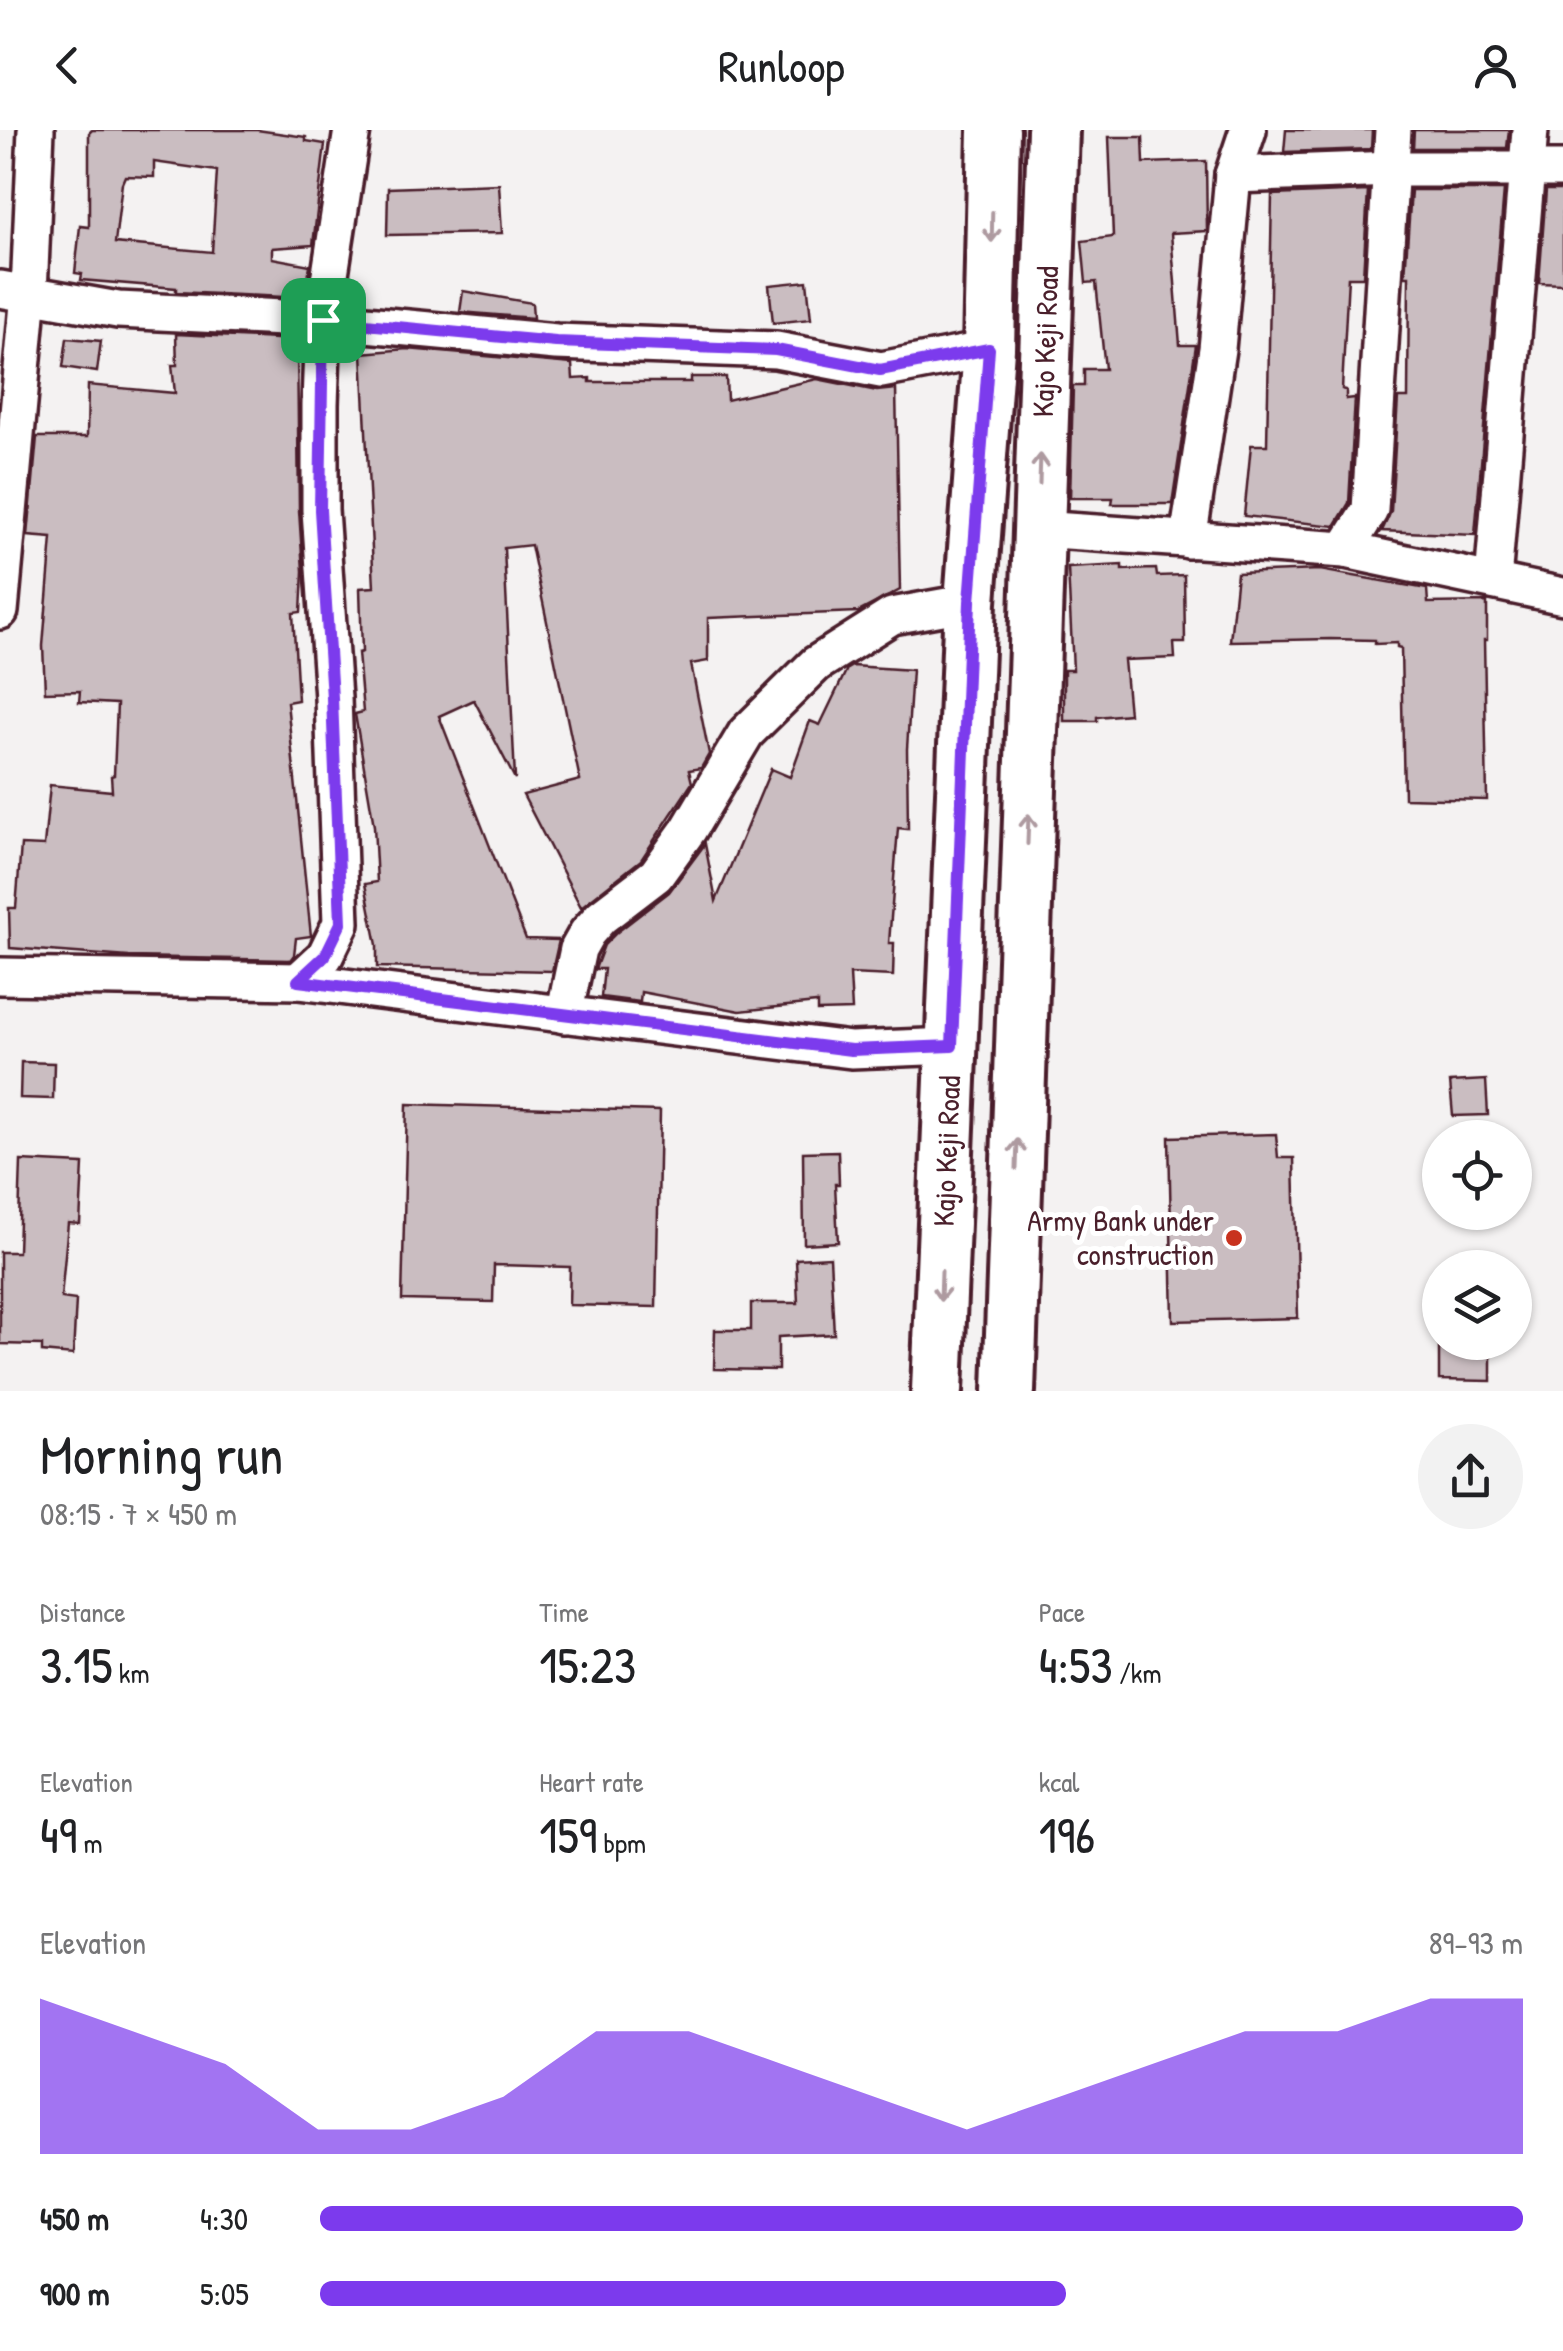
<!DOCTYPE html>
<meta charset="utf-8">
<style>
:root{--surface:#fff;--page:#f2f2f2;--text:#202124;--muted:#757577;--accent:#7c3aed}
body{margin:0;font-family:"Patrick Hand",sans-serif;background:var(--page);color:var(--text);height:100vh;display:flex;flex-direction:column;font-size:38px;white-space:nowrap}
*{box-sizing:border-box;margin:0}
p{font-size:32px;color:var(--muted)}
.icon{flex:none;width:55px;height:55px;fill:none;stroke:currentColor;stroke-width:2;stroke-linecap:round;stroke-linejoin:round}
.map{position:relative;height:1261px;overflow:hidden}
.panel{display:flex;flex-direction:column;background:var(--surface);flex:1}
.panel>*{flex:none}
.fabs{position:absolute;left:1422px;top:990px;display:grid;gap:20px}
.fabs a{display:grid;place-items:center;width:110px;height:110px;border-radius:50%;background:var(--surface);box-shadow:0 2px 8px #0004;font-size:50px}
.pin{position:absolute;display:grid;place-items:center;width:85px;height:85px;color:#fff;margin:-42px;border-radius:20px;box-shadow:0 5px 15px #0006}
.round{display:grid;place-items:center;flex:none;width:105px;height:105px;border-radius:52px;background:var(--page)}
.summary{display:flex;align-items:center;justify-content:space-between;height:170px;padding:0 40px}
h1{font-size:55px;font-weight:600;line-height:75px}
.stats{display:grid;grid-template-columns:repeat(3,1fr);gap:15px;height:170px;padding:10px 40px}
.stats div{display:grid;align-content:center}
.stats b{font-size:50px;font-weight:600}
.stats small{font-size:28px;font-weight:400}
.stats p{font-size:28px}
.chart{height:280px;padding:20px 40px}
.chart p{display:flex;justify-content:space-between}
.chart svg{width:100%;height:180px;margin-top:10px;fill:var(--accent);opacity:.7}
ul{padding:0 40px;list-style:none;font-size:32px}
li{display:grid;grid-template-columns:160px 120px 1fr;align-items:center;height:75px}
li i{height:25px;border-radius:12px;background:var(--accent)}
header{display:flex;justify-content:space-between;align-items:center;height:130px;padding:0 40px;background:var(--surface);font-size:45px;font-weight:600}
.map>svg:first-child{display:block}
</style>
<header><svg class="icon" aria-label="back" viewBox="0 0 24 24"><path d="M15 5l-7 7 7 7"/></svg>Runloop<svg class="icon" aria-label="person" viewBox="0 0 24 24"><circle cx="12" cy="8" r="4"/><path d="M4 21q1-7 8-7t8 7"/></svg></header>
<div class="map">
<svg width="1563" height="1261" viewBox="0 0 1563 1261">
<rect width="100%" height="100%" fill="#f4f2f2"/>
<filter id="ink" filterUnits="userSpaceOnUse"><feTurbulence type="fractalNoise" baseFrequency=".01" numOctaves="2"/><feDisplacementMap in="SourceGraphic" scale="20" xChannelSelector="R" yChannelSelector="G"/><feConvolveMatrix kernelMatrix="1 2 1 2 8 2 1 2 1" color-interpolation-filters="sRGB"/></filter>
<g filter="url(#ink)">
<g fill="#cabdc1" stroke="#4a1f2b" stroke-width="2.5" fill-rule="evenodd">
<path d="M92,0h165l49,7v4l19,3 -12,101 -41,3v10l38,7 -5,33 -129,-6v-4l-95,-8 1,-6 -7,-1 5,-47 9,1v-94zM154,32l63,9 -5,81 -97,-9 7,-60 3,-7 29,1z"/>
<path d="M1286,0h86l-1,19 -87,3z"/>
<path d="M1414,0h95l-2,18h-94z"/>
<path d="M1109,7h34l1,26 62,-2 1,70 -36,2 9,112h16l-24,159h-60l1,-6h-43l3,-112h11v-17h21l-9,-87 -10,1 -4,-42 31,-4z"/>
<path d="M499,54l3,49 -115,2 1,-47z"/>
<path d="M1411,60h93l-29,345 -93,-4 9,-20 7,-113h10l1,-122h-4z"/>
<path d="M1546,60h17v94l-24,-1z"/>
<path d="M1368,61l-5,86h-15l-6,112 4,1v9l9,-1 -6,105 -14,23 -91,-10 7,-71h16l5,-250z"/>
<path d="M807,151l4,38 -38,4 -4,-38z"/>
<path d="M463,161l69,12 1,15 -73,-6z"/>
<path d="M176,204l121,6 2,170 4,61 -2,41 -8,1 5,87 -11,2 24,234 -15,2 -2,17 -4,5 -161,-3 -119,-9 -1,-40h7l5,-63 23,1 6,-61 62,6 -1,-15 3,-1 3,-71 -38,-2 1,-11 -35,1 -2,-46 9,-108 -24,-2 9,-99h50l1,-52 87,8 -3,-28h5z"/>
<path d="M67,208l34,3 -4,31 -34,-5z"/>
<path d="M407,219l165,15 1,15 17,-1v4h101v-5h35l1,23 90,-21 60,12 19,-2 4,201 -42,22 -150,6v43l-17,3 18,90 -8,14 -12,2 3,13 -51,77 -60,47 -58,-112 57,-15 -49,-235 -27,3 11,231 -41,-79 -35,16 87,223 33,1 -7,31 -175,-4v-22l-12,-61 12,-2 -3,-56 -19,-112 8,-2 -5,-59 4,-1 -2,-64 14,-1 -12,-234z"/>
<path d="M1122,435v5l34,-1 1,7 27,-1 1,68h-11l1,15 -51,2 5,54 -32,3v4h-33v-51h9l-5,-102z"/>
<path d="M1320,440l107,19 1,14 59,-1v38h-3l3,160 -83,-2 -3,-150 -4,-1v-4l-22,1v-4l-45,-1 -100,2 7,-68z"/>
<path d="M852,536l60,4 -5,79 1,80 -10,-1 -9,115h5l-1,33 -43,-2 2,36 -35,1v-8l-77,8 -99,-19 -1,10 -39,-5 3,-28h-9l9,-24 12,-12 53,-41 36,-48 11,57 55,-132 19,8 20,-56 10,4 27,-56z"/>
<path d="M21,932l33,1 -1,36 -33,-1z"/>
<path d="M1486,950l2,35 -35,1 -3,-34z"/>
<path d="M407,974l253,7 -4,196 -87,-2 1,-38 -76,-2 -1,37 -91,-2z"/>
<path d="M1276,1004l2,24h16l4,160 -125,3 -4,-184z"/>
<path d="M838,1021l1,33h-4l3,58 -34,2 -1,-92z"/>
<path d="M21,1031l62,3 -3,60 -12,-1 -7,75 15,2 -3,55 -31,-3v-7l-42,-1v-92h18z"/>
<path d="M830,1127l4,77 -56,3v33l-64,-1 1,-39h36v-27h47l-2,-44z"/>
<path d="M1439,1212h52v39l-52,-1z"/>
</g>
<g fill="none" stroke-linecap="round" stroke-linejoin="round">
<g stroke="#4a1f2b" stroke-width="42">
<g id="minor">
<path d="M1233,45l160,-6h170"/>
<path d="M0,159l118,21 205,10 233,22 220,8 105,20 108,-21"/>
<path d="M1038,399l307,21 218,46"/>
<path d="M1188,410l29,-191 16,-174 15,-45"/>
<path d="M1345,420l25,-40 23,-380"/>
<path d="M1493,451l37,-451"/>
<path d="M0,481l29,-318 7,-163"/>
<path d="M0,846l298,5 553,69 101,-4"/>
<path d="M298,851l27,-25 16,-33 -8,-225 -13,-188v-106l3,-84 29,-190"/>
<path d="M564,885l14,-66 9,-16 14,-16 55,-42 33,-46 57,-96 70,-69 76,-48 78,-14"/>
</g>
</g>
<g stroke="#4a1f2b" stroke-width="58">
<g id="secondary">
<path id="s1" d="M937,1261l33,-789 19,-253 5,-219"/>
<path id="s2" d="M1009,1261l44,-1261"/>
</g>
</g>
<use href="#minor" stroke="#fff" stroke-width="35"/>
<use href="#secondary" stroke="#fff" stroke-width="50"/>
</g>
<defs><path id="oneway-shaft" d="M-6 0H5M1.5-3L5.5 0L1.5 3" fill="none" stroke-width="1.6" stroke-linecap="round" stroke-linejoin="round" transform="scale(2.5)"/></defs>
<g stroke="#ae9aa0">
<use href="#oneway-shaft" transform="translate(992 97) rotate(91)"/>
<use href="#oneway-shaft" transform="translate(1040 339) rotate(-88)"/>
<use href="#oneway-shaft" transform="translate(1028 699) rotate(-88)"/>
<use href="#oneway-shaft" transform="translate(1017 1024) rotate(-88)"/>
<use href="#oneway-shaft" transform="translate(941 1156) rotate(92)"/>
</g>
</g>
<g fill="none" stroke-linecap="round" stroke-linejoin="round" filter="url(#ink)">
<g stroke="#fff" stroke-width="20">
<path id="route" d="M323,190l233,22 220,8 104,20 109,-21 -19,253 -18,444 -101,4 -553,-69 27,-25 16,-33 -9,-225 -12,-188z"/>
</g>
<use href="#route" stroke="#7c3aed" stroke-width="12"/>
</g>
<circle fill="#c8321e" stroke="#fff" stroke-width="4" cx="1234" cy="1108" r="10"/>
<g text-anchor="middle" stroke-width="10" stroke-linejoin="round" paint-order="stroke">
<g font-size="30" fill="#4a1f2b" stroke="#fff">
<text dy="10" stroke="none"><textPath href="#s2" startOffset="1050">Kajo Keji Road</textPath></text>
<text dy="10" stroke="none"><textPath href="#s1" startOffset="240">Kajo Keji Road</textPath></text>
</g>
<g font-size="30" fill="#4a1f2b" stroke="#fff" text-anchor="end">
<text x="1214" y="1101">Army Bank under<tspan x="1214" dy="34">construction</tspan></text>
</g>
</g>
</svg>
<div class="fabs">
<a><svg class="icon" aria-label="locate" viewBox="0 0 24 24"><circle cx="12" cy="12" r="6"/><path d="M12 2v4M12 18v4M2 12h4M18 12h4"/></svg></a>
<a><svg class="icon" aria-label="layers" viewBox="0 0 24 24"><path d="M12 4l9 5-9 5-9-5zM3 14l9 5 9-5"/></svg></a>
</div>
<div class="pin" style="left:323px;top:190px;background:#1e9e55"><svg class="icon" aria-label="arrive" viewBox="0 0 24 24"><path d="M6 21V4h12l-3 4 3 4H6"/></svg></div>
</div>
<section class="panel">
<div class="summary"><div><h1>Morning run</h1><p>08:15 · 7 × 450 m</p></div><a class="round"><svg class="icon" aria-label="share" viewBox="0 0 24 24"><path d="M12 15V3M7 8l5-5 5 5M5 13v7h14v-7"/></svg></a></div>
<div class="stats">
<div><p>Distance</p><b>3.15<small> km</small></b></div>
<div><p>Time</p><b>15:23</b></div>
<div><p>Pace</p><b>4:53<small> /km</small></b></div>
</div>
<div class="stats">
<div><p>Elevation</p><b>49<small> m</small></b></div>
<div><p>Heart rate</p><b>159<small> bpm</small></b></div>
<div><p>kcal</p><b>196</b></div>
</div>
<div class="chart"><p><span>Elevation</span>89–93 m</p>
<svg viewBox="0 0 160 44" preserveAspectRatio="none"><path d="M0 44V6L10 14L20 22L30 38L40 38L50 30L60 14L70 14L80 22L90 30L100 38L110 30L120 22L130 14L140 14L150 6L160 6V44z"/></svg>
</div>
<ul>
<li><b>450 m</b>4:30<i style="width:100%"></i></li>
<li><b>900 m</b>5:05<i style="width:62%"></i></li>
</ul>
</section>
